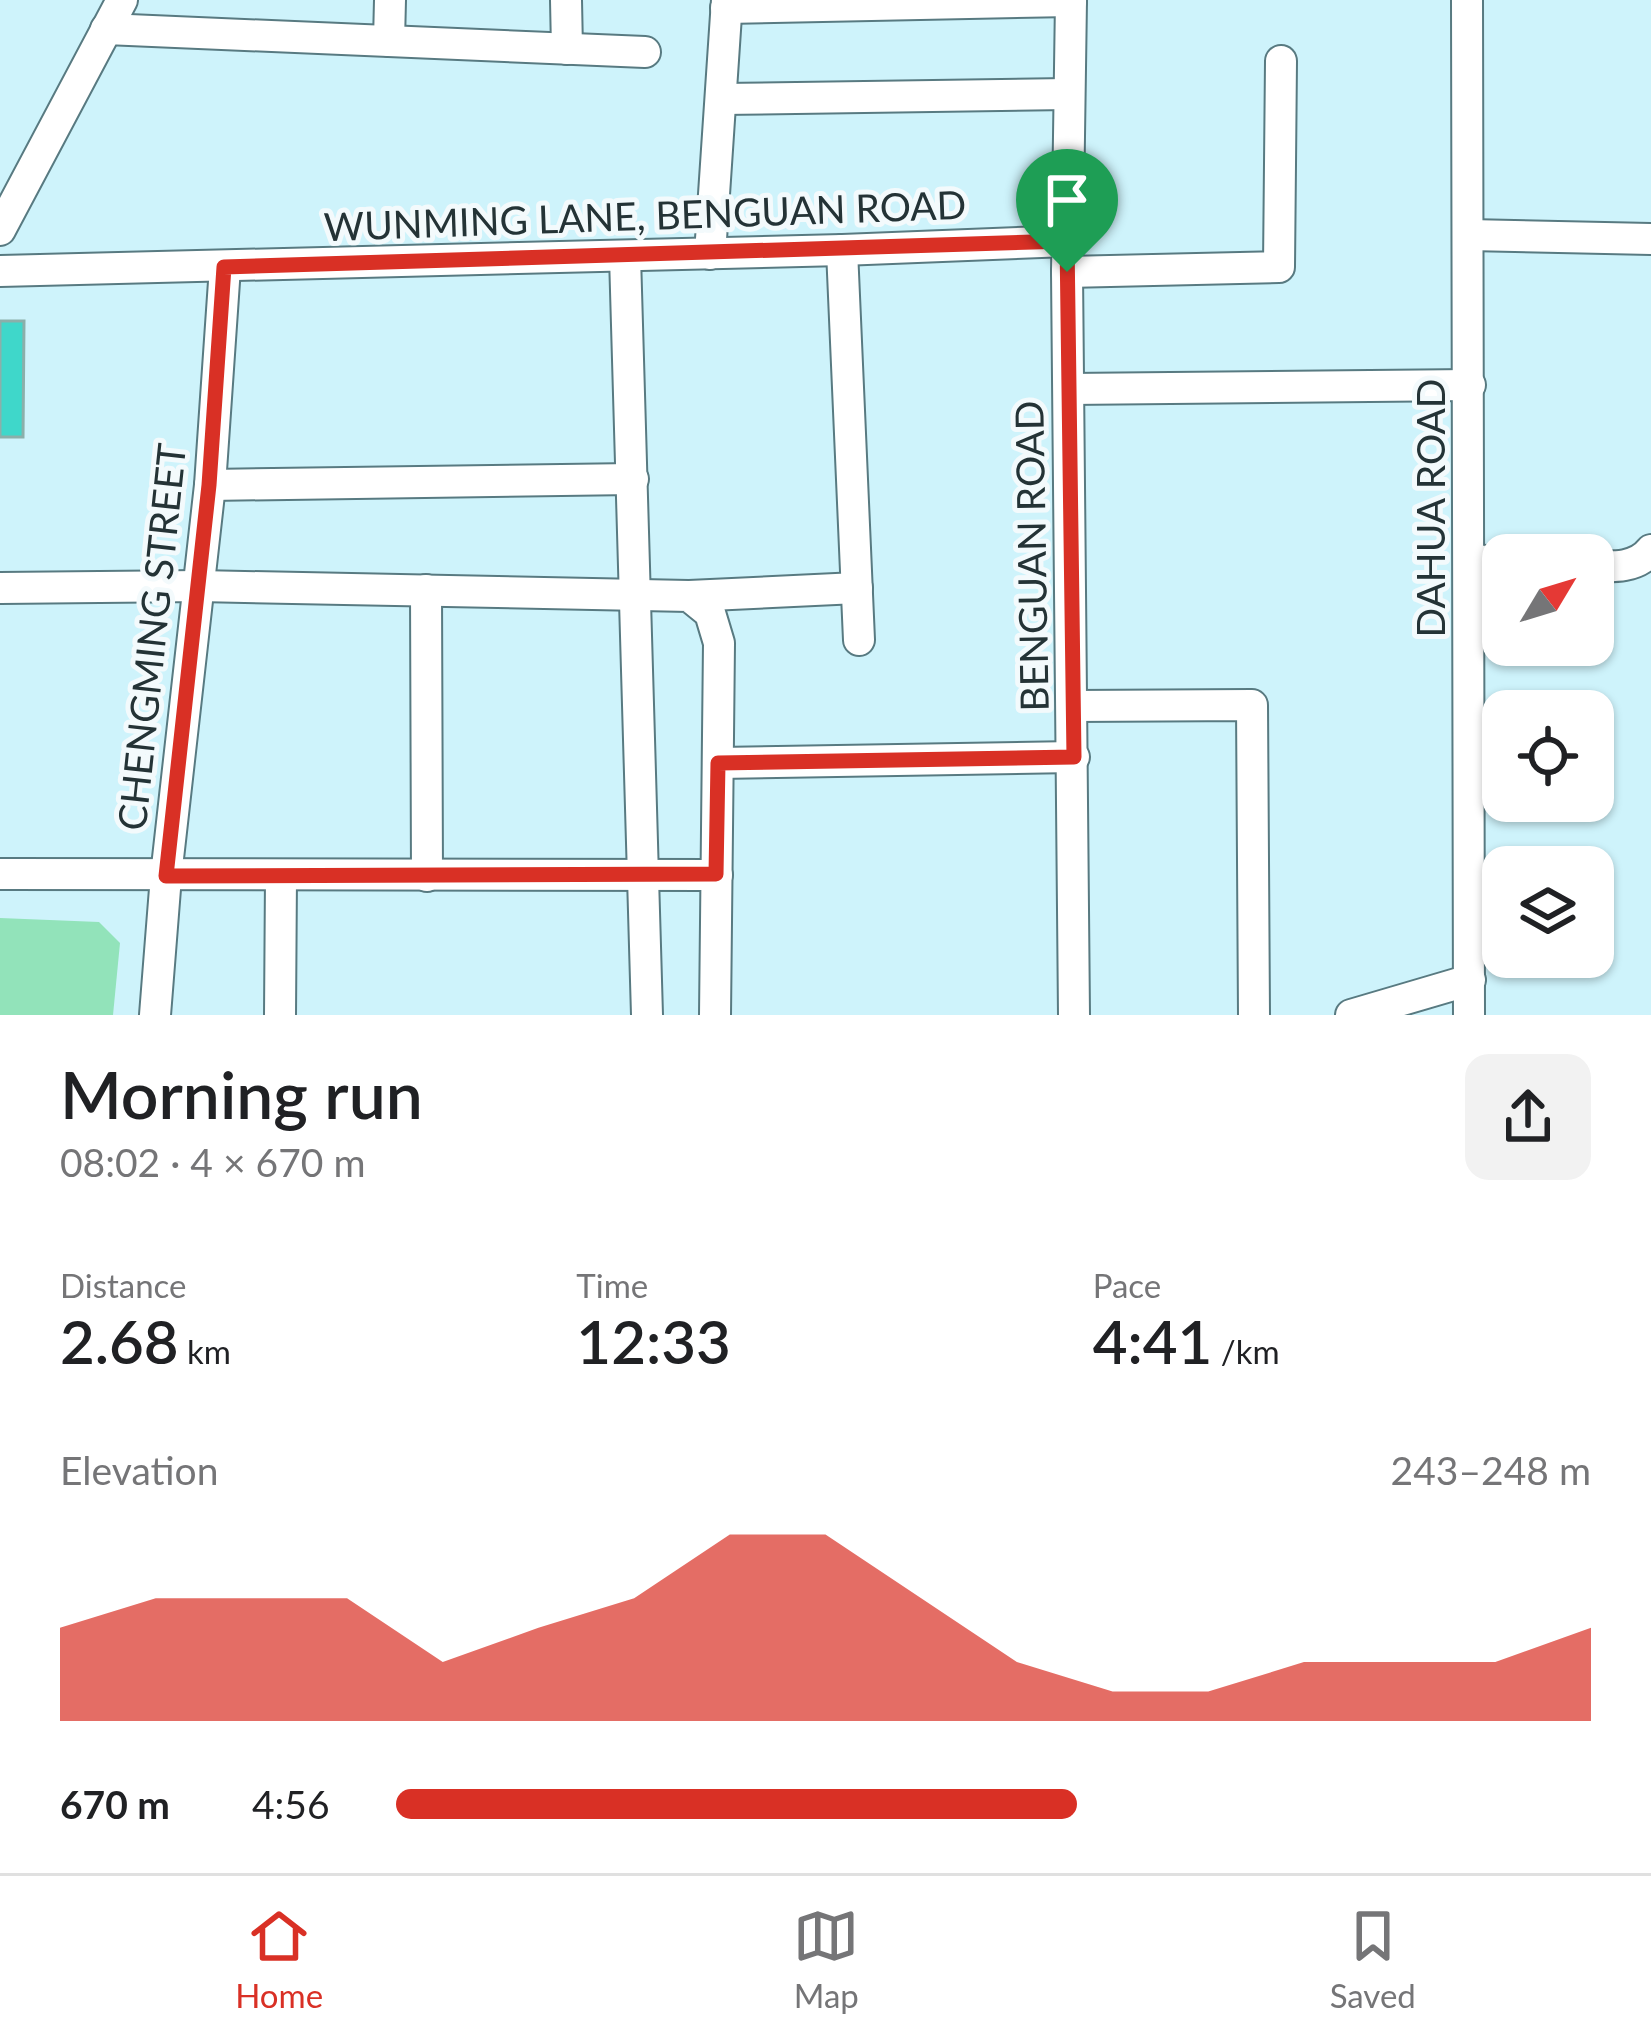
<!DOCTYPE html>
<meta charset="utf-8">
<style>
:root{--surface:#fff;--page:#f2f2f2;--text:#202124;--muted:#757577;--line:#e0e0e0;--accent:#d93025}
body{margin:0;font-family:Lato,sans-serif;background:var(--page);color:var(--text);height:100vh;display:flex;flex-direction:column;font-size:45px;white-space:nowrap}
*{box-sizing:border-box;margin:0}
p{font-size:39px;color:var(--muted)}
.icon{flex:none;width:66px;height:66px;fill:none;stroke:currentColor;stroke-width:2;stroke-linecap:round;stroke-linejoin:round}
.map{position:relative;height:1015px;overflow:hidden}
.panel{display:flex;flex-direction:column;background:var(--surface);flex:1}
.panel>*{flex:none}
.needle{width:78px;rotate:52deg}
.tools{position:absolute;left:1482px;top:534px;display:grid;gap:24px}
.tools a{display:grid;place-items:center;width:132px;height:132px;border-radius:24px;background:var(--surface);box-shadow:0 3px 9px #0004;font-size:60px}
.pin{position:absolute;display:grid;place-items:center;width:102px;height:102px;color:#fff;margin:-123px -51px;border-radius:50% 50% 50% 0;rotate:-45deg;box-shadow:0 0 12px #0007}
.pin .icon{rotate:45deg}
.round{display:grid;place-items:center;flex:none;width:126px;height:126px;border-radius:24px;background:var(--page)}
.overview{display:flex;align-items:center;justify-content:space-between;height:204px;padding:0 60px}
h1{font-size:66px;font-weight:600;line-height:90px}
.stats{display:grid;grid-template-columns:repeat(3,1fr);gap:18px;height:204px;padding:12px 60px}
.stats div{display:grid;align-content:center}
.stats b{font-size:60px;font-weight:600}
.stats small{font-size:33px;font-weight:400}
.stats p{font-size:33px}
.chart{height:336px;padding:24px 60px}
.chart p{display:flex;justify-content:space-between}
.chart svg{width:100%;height:216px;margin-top:12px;fill:var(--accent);opacity:.7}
ul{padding:0 60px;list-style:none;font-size:39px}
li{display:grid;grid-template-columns:192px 144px 1fr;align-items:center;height:90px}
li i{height:30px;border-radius:15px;background:var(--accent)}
.tab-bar{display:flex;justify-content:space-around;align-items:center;height:168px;border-top:3px solid var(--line);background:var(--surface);font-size:33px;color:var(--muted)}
.tab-bar a{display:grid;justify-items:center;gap:6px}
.tab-bar .current{color:var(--accent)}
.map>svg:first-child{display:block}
</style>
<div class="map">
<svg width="1651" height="1015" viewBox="0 0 1651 1015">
<rect width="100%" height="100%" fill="#cef3fb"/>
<path fill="#92e3ba" d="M0,918l99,4 21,21 -7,72h-113z"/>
<path fill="#3fd7ca" stroke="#8bafaa" stroke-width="3" d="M0,321h24l-1,116h-23z"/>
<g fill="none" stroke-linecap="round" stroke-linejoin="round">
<g stroke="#587a81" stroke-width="34">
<g id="minor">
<path d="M566,0l1,49"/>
<path d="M1071,0l-4,272 7,743"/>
<path d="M1467,0l2,1015"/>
<path d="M726,8l345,-7"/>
<path d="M106,29l539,23"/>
<path d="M389,41l1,-41"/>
<path d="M721,99l347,-5"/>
<path d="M0,230l122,-230"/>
<path d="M1469,235l182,4"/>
<path d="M842,250l17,390"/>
<path d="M710,254l17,-254"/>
<path d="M625,256l22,759"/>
<path d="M0,271l842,-21 225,-9"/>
<path d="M1067,272l212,-5 2,-206"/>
<path d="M1069,389l401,-4"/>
<path d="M210,485l423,-6"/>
<path d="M1470,560l33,2"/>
<path d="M1593,566c21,1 44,2 58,-16"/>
<path d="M0,588l199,-2 490,10 21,17 9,30 -4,372"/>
<path d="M426,590l1,286"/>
<path d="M689,596l168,-8"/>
<path d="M1073,706l179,-1 2,310"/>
<path d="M719,763l355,-6"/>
<path d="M0,874l717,1"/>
<path d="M155,1015l11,-139 44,-391 15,-218"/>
<path d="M280,1015l1,-139"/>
<path d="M1351,1015l119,-35"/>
</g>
</g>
<use href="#minor" stroke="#fff" stroke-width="30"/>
</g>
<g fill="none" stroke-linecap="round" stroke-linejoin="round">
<g stroke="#fff" stroke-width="24">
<path id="route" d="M1067,241l7,516 -356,6 -2,111 -550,2 43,-391 15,-218z"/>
</g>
<use href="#route" stroke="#d93025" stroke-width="15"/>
</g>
<g text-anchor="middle" stroke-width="10" stroke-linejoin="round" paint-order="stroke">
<g font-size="39" fill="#243336" stroke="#f3fafc">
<text transform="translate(645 216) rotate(-2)" y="14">WUNMING LANE, BENGUAN ROAD</text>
<text transform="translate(1431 508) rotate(-90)" y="14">DAHUA ROAD</text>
<text transform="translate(1032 556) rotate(-91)" y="14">BENGUAN ROAD</text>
<text transform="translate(152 637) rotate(-84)" y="14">CHENGMING STREET</text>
</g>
</g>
</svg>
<div class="tools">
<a><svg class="needle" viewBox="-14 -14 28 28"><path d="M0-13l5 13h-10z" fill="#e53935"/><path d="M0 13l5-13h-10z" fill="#757577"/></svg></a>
<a><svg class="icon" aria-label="locate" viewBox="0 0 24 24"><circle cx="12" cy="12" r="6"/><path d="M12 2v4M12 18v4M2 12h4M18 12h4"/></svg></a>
<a><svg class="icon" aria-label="layers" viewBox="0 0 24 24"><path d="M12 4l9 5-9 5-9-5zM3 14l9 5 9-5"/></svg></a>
</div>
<div class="pin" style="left:1067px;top:272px;background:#1e9e55"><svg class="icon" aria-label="arrive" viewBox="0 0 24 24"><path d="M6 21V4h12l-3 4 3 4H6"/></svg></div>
</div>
<section class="panel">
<div class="overview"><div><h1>Morning run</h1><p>08:02 · 4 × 670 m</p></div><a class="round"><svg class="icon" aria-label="share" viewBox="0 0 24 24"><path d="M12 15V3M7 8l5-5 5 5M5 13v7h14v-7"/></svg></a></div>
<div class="stats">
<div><p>Distance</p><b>2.68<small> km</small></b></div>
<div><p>Time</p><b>12:33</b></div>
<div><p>Pace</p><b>4:41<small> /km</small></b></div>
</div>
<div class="chart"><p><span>Elevation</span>243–248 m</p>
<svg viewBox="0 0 160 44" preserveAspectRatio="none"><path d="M0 44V25L10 19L20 19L30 19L40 32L50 25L60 19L70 6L80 6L90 19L100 32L110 38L120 38L130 32L140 32L150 32L160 25V44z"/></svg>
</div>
<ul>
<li><b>670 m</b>4:56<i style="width:57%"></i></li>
</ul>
</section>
<nav class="tab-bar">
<a class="current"><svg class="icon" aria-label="home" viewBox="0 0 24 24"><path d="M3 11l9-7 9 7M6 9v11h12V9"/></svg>Home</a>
<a><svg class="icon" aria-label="map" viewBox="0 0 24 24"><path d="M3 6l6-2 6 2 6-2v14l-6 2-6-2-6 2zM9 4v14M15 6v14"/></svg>Map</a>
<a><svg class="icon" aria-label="saved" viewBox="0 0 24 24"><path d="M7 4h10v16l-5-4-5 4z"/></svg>Saved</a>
</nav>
